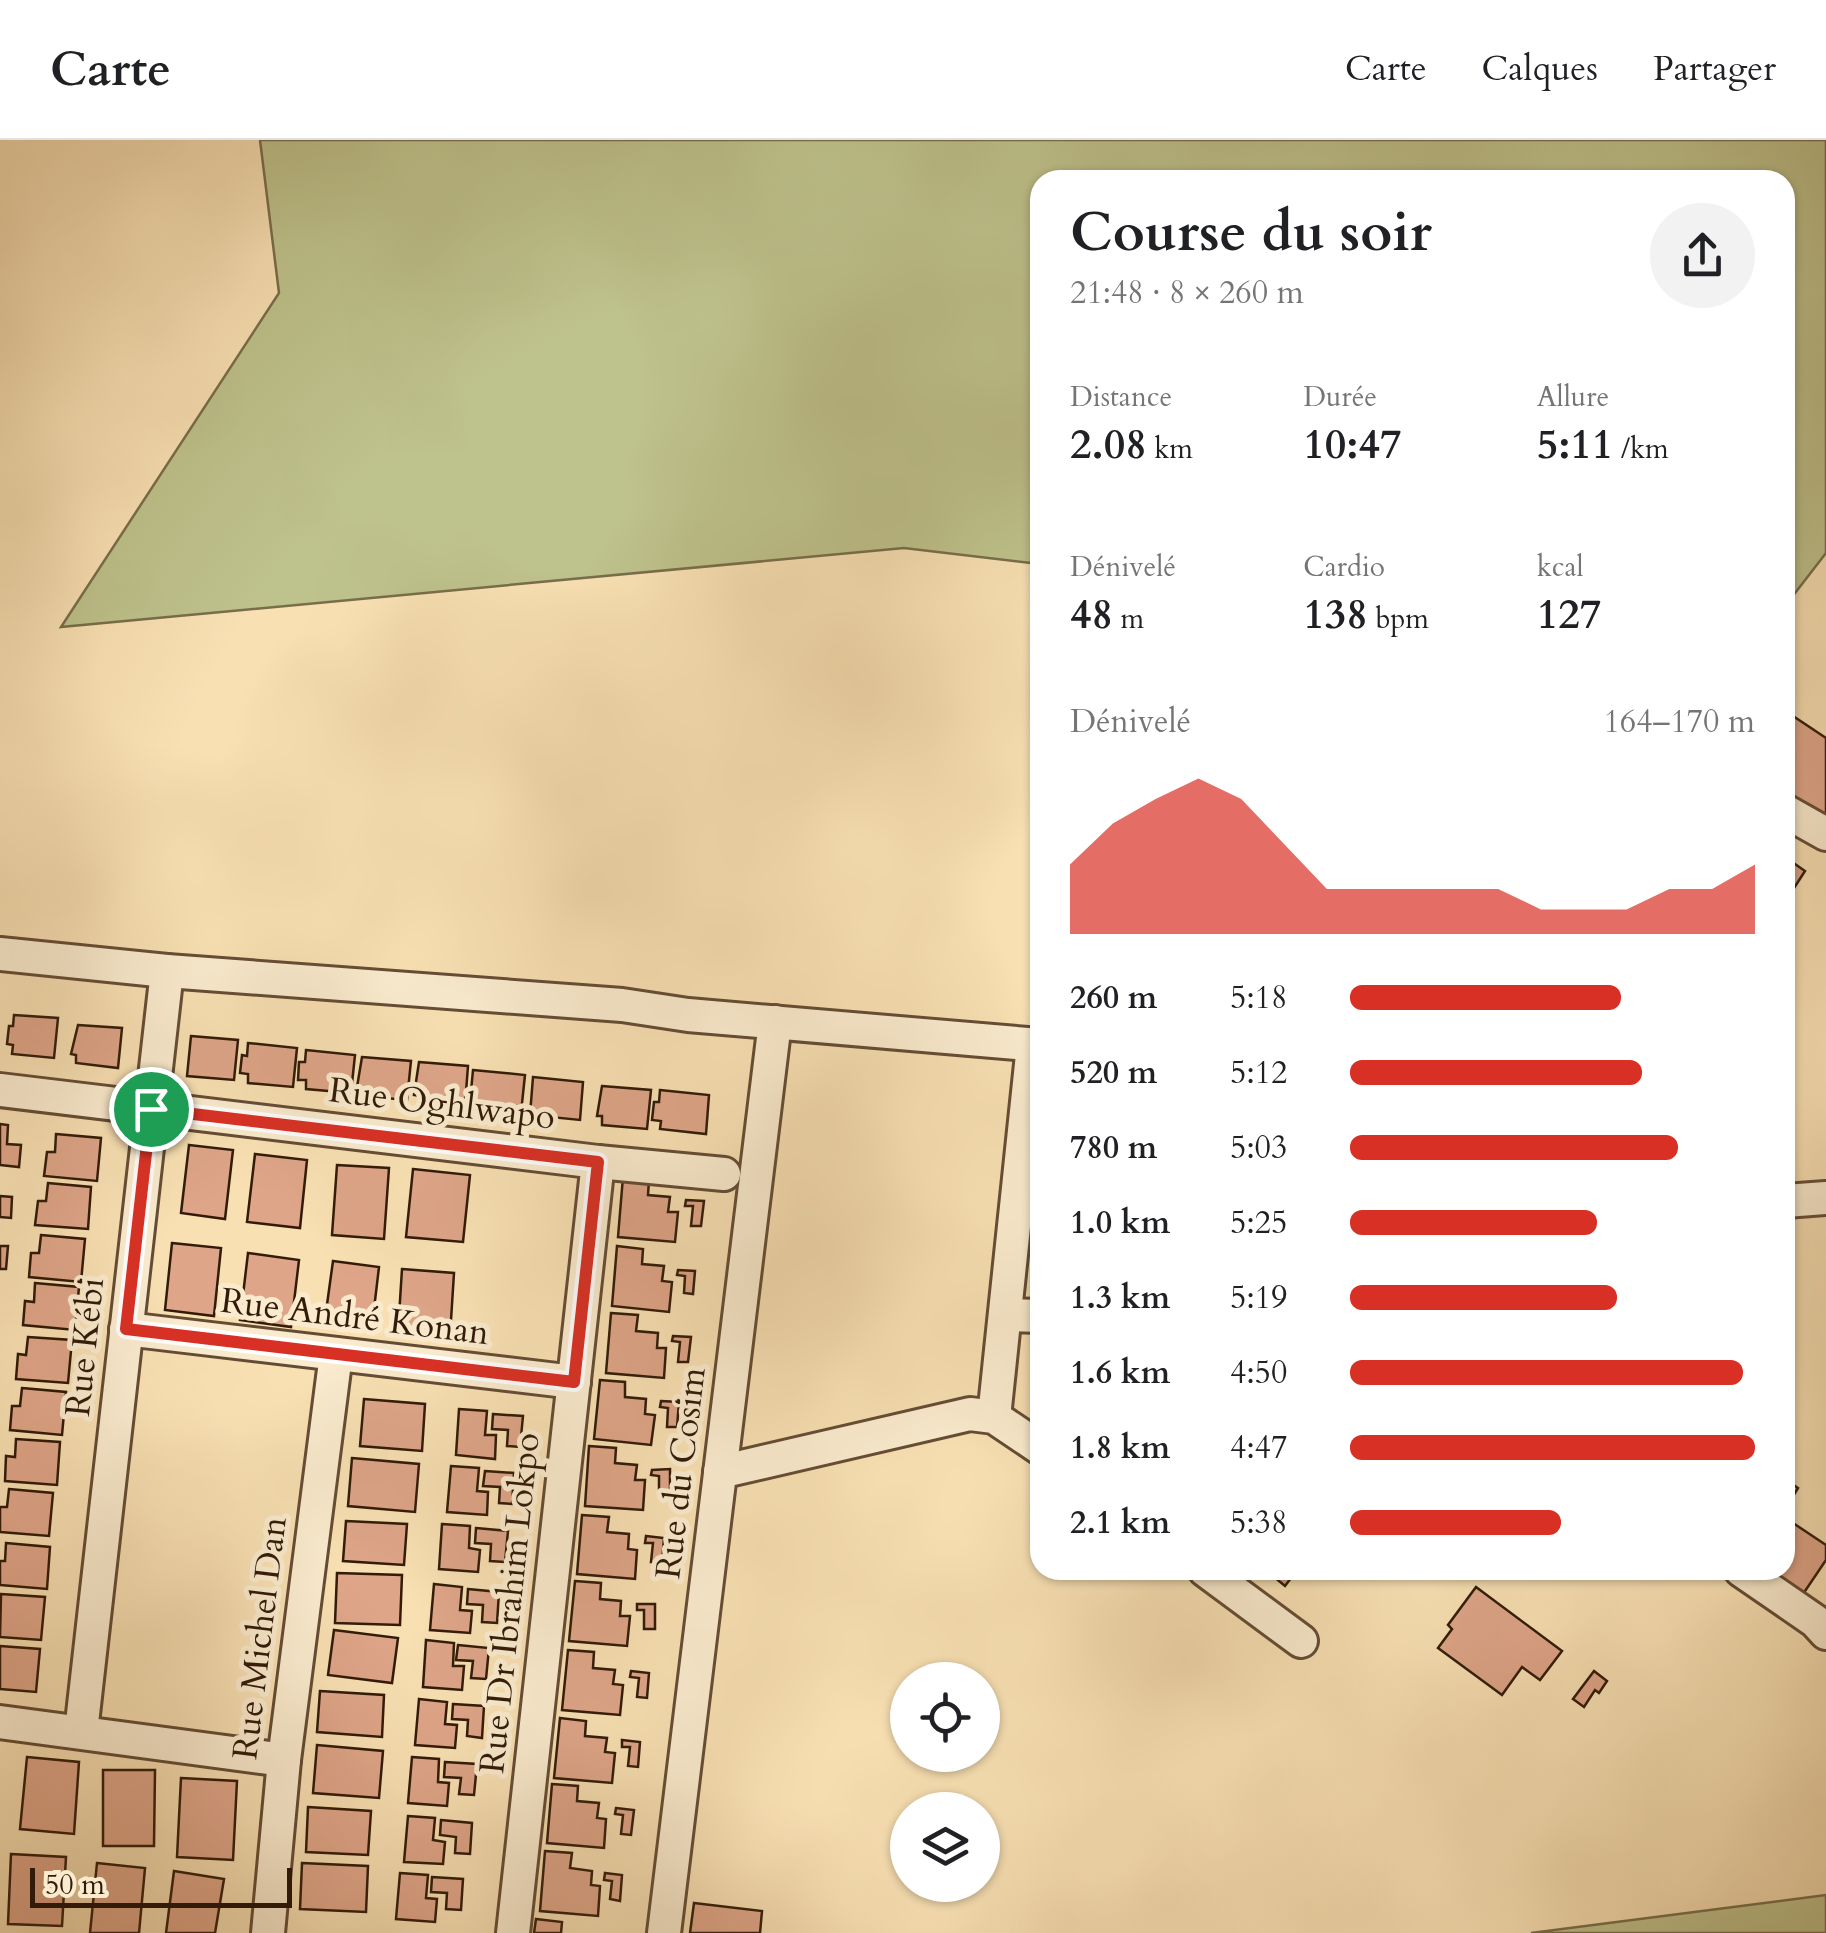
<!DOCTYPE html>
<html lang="fr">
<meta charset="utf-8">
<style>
:root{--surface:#fff;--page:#f2f2f2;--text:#202124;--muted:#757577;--line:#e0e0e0;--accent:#d93025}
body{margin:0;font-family:Cardo,serif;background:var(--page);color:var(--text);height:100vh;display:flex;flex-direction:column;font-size:38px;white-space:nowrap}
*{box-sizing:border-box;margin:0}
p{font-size:32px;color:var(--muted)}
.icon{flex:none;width:55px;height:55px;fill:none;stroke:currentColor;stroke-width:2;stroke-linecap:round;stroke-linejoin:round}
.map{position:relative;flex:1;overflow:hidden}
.panel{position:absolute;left:1030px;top:30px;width:765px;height:1410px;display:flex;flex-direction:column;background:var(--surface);border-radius:30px;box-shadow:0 2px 8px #0004}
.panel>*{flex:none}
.buttons{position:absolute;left:890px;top:1522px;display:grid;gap:20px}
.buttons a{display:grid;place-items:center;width:110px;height:110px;border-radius:50%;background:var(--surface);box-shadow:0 2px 8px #0004;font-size:50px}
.scale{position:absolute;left:30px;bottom:25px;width:262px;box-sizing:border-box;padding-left:10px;border:5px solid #321b09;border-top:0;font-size:28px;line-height:35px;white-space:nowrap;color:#321b09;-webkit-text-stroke:8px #faebce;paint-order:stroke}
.pin{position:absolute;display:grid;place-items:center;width:85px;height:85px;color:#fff;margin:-42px;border:5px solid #fff;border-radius:50%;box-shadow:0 2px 10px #0007}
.round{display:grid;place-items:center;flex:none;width:105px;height:105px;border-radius:52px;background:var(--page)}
.head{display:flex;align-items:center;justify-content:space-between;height:170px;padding:0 40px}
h1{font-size:55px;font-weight:800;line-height:75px}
.figures{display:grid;grid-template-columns:repeat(3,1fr);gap:15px;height:170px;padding:10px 40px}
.figures div{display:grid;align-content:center}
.figures b{font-size:42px;font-weight:800}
.figures small{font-size:28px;font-weight:400}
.figures p{font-size:28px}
.chart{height:280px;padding:20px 40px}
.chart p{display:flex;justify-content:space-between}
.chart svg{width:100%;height:180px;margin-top:10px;fill:var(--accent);opacity:.7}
ul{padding:0 40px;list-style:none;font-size:32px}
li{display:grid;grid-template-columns:160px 120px 1fr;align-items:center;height:75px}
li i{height:25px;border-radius:12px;background:var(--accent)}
header{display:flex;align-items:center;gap:60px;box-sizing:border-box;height:140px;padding:0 50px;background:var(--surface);border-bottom:2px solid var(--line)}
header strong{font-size:48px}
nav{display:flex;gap:55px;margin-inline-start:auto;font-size:35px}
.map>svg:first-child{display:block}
</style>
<header>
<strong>Carte</strong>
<nav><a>Carte</a><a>Calques</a><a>Partager</a></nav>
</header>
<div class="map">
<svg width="1826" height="1793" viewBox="0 0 1826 1793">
<rect width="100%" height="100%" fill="#f8e0b3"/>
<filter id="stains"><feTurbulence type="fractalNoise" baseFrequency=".002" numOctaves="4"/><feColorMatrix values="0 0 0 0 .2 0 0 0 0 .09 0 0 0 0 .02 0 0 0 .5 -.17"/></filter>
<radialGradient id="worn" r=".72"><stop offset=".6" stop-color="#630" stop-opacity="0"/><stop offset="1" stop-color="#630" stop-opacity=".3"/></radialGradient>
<g fill="#bec28c" stroke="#786e4a" stroke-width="2.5">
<path d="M260,0h1566v413l-41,53v-426h-745v384l-136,-16 -843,79 218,-334z"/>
<path d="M1826,1755v38h-295z"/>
</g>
<g fill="#dea588" stroke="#321b09" stroke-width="2.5">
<path d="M1787,572l39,26v87l-41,-27z"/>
<path d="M1785,717l20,14 -20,31z"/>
<path d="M14,875l44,3 -4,40 -42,-4 1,-9 -6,-1 2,-18h4z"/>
<path d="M78,885l44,3 -4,40 -42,-5v-8l-5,-1z"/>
<path d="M191,896l47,4 -4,40 -47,-4z"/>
<path d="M248,903l49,5 -4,39 -45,-4v-9l-8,-1 2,-18 5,1z"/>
<path d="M306,910l49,5 -4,38 -45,-4v-9h-8l1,-18h6z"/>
<path d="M362,917l49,4 -4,39 -45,-4v-9h-5z"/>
<path d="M419,922l49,4 -3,39 -45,-4v-5l-6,-1z"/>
<path d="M473,930l52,5 -4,38 -44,-4 1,-7h-8z"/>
<path d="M533,937l50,5 -3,38 -50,-5z"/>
<path d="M602,946l49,4 -4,39 -45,-4v-9h-5z"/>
<path d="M660,950l49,5 -3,39 -46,-5 1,-8 -9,-1 2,-18h5z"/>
<path d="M0,984l8,1 -1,19 14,1 -2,22 -19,-2z"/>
<path d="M56,994l45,4 -4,43 -53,-5 3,-24h8z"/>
<path d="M189,1005l44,5 -8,69 -44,-6z"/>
<path d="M255,1014l52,6 -7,68 -53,-6z"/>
<path d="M337,1025l52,3 -5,71 -52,-4z"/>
<path d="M413,1029l57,6 -7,67 -57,-5z"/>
<path d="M623,1037l26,3 -1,15 22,2 -2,15h10l-3,30 -57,-5z"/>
<path d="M48,1043l43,4 -3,42 -53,-4 3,-24h8z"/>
<path d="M0,1056l12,1 -1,21 -11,-1z"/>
<path d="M686,1060l18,1 -3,25h-10l2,-20h-8z"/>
<path d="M41,1095l44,4 -4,43 -52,-5 2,-24h8z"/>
<path d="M172,1103l49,5 -7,68 -49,-6z"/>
<path d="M0,1106h8l-2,23h-6z"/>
<path d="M617,1106l26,3 -1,15 22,2 -2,15 10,1 -3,30 -57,-6z"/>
<path d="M248,1113l51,7 -8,67 -51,-7z"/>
<path d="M333,1121l46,6 -7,59 -47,-7z"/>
<path d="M402,1129l52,4 -4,63 -52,-4z"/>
<path d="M678,1130l17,1 -2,23 -9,-1 1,-17 -8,-1z"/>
<path d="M35,1143l44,4 -4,43 -52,-5 2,-24 9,1z"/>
<path d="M611,1173l27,2 -2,16 22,2 -1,15h9l-2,30 -58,-5z"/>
<path d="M673,1196l18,1 -3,25h-10l2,-20 -8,-1z"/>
<path d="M28,1197l44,3 -4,43 -52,-4 2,-25 8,1z"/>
<path d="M600,1240l25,2v15l21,2 -1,15 10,1 -4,30 -57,-6z"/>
<path d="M22,1248l44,4 -4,43 -52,-5 2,-24h8z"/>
<path d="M364,1259l61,5 -3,47 -62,-5z"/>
<path d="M661,1261l18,1 -2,25h-10l1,-19 -8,-1z"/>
<path d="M459,1269l28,2 -2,24h11l-1,24 -39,-4z"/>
<path d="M493,1274l30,2 -3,31 -13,-1 1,-16 -16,-1z"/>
<path d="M16,1299l44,3 -3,43 -52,-4 1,-25 9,1z"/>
<path d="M589,1306l27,2 -1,15 22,2 -2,15h10l-2,30 -58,-4z"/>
<path d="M352,1318l67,6 -4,48 -67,-6z"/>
<path d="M451,1326l28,2 -2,23 11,1 -1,23 -40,-3z"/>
<path d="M670,1329v26h-11v-19l-8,-1 1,-5z"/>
<path d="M485,1331l29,2 -2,31 -13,-1 1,-16 -17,-1z"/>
<path d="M1785,1339l13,9 -13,21z"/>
<path d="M9,1349l44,4 -4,43 -49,-4v-25h7z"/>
<path d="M582,1375l27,2 -2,15 22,2 -1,15 9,1 -2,29 -58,-5z"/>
<path d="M346,1381l61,3 -3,41 -61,-4z"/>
<path d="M1793,1383l33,22v15l-27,40 -38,-30h24v-36z"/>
<path d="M442,1384l28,2 -1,22 11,2 -2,22 -39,-3z"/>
<path d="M476,1388l32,3 -3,31 -15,-1 1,-17 -16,-1z"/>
<path d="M646,1396l18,2 -2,25 -11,-1 2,-19h-8z"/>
<path d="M6,1403l44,4 -3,42 -47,-4v-24h5z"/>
<path d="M1277,1430h20l-12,16 -12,-10z"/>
<path d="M337,1433l65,2 -2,50 -65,-2z"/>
<path d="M575,1441l26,2 -1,16 21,2 -1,15h10l-3,30 -58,-5z"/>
<path d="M434,1444l28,3 -2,23 12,1 -2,22 -40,-3z"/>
<path d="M1476,1447l86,64 -22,29 -18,-13 -20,28 -64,-47 14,-19 -4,-4z"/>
<path d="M468,1449l31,3 -2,31 -15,-1 1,-17 -16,-1z"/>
<path d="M1,1454l44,3 -4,43 -41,-3z"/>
<path d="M637,1464h18v25h-11v-19h-7z"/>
<path d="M334,1490l64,8 -6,45 -64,-8z"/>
<path d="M426,1500l28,3 -1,23h11l-2,24 -39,-3z"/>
<path d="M458,1505l31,3 -3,31 -15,-1 2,-17 -17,-1z"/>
<path d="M0,1506l40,3 -4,43 -36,-3z"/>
<path d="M568,1510l26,2 -1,16 22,2 -2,14 10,1 -3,30 -58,-5z"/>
<path d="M631,1531l18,2 -2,25 -10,-1 2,-19 -9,-1z"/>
<path d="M1594,1531l13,10 -8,12 -4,-3 -11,17 -11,-8z"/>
<path d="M320,1551l64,4 -2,42 -65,-5z"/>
<path d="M419,1559l28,3 -2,22 12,1 -2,23 -40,-3z"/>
<path d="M453,1564l31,2 -2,32 -15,-2 1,-16 -16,-1z"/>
<path d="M560,1578l26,3 -1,15 22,2 -2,14 10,1 -3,30 -58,-5z"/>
<path d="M622,1600l18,2 -2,25 -10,-1 2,-19h-8z"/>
<path d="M317,1605l66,6 -4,47 -66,-5z"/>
<path d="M27,1617l52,5 -5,72 -54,-5z"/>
<path d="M412,1617l27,2 -1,23 11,1 -2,23 -39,-3z"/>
<path d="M445,1622l32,2 -3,31 -15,-1 2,-16 -17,-1z"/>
<path d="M103,1630h52l-1,76h-51z"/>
<path d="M181,1638l56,3 -4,79 -56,-3z"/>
<path d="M552,1644l26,2 -1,15 22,2 -2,15 9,1 -2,29 -57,-5z"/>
<path d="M308,1667l63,4 -3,44 -62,-3z"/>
<path d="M616,1668l18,2 -3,25 -10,-1 2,-19 -8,-1z"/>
<path d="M408,1676l27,2 -2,22 12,2 -2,22 -39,-2z"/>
<path d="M441,1680l31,3 -2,31 -15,-1 1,-16 -16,-2z"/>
<path d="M545,1711l27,2 -2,15 22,3 -1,14 9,1 -2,30 -58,-5z"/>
<path d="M11,1714l55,3 -4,69 -54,-2z"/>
<path d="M97,1723l48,5 -6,65h-49z"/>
<path d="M302,1723l66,3 -2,46 -66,-3z"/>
<path d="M174,1731l50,8 -9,54h-49z"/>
<path d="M400,1733l28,2 -2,23 11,1 -2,23 -39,-3z"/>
<path d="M605,1733l17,2 -2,26 -10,-2 2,-18 -8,-1z"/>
<path d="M432,1737l31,2 -2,31 -15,-1 1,-16 -16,-1z"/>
<path d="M694,1763l68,8 -2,22h-70z"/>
<path d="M536,1779l26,3 -1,11h-27z"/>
</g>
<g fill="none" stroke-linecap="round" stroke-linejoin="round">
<g stroke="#644c34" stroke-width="38">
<g id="street">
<path d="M1785,671l41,23"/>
<path d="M0,814l167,17 455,34 66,10 352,30"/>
<path d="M0,950l598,72 126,12"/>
<path d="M1785,1061l41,-3"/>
<path d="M1005,1175l35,1"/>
<path d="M126,1189l448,53"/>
<path d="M994,1277l39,-372"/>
<path d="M720,1332l250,-58 24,3 46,31"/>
<path d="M1205,1430l96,71"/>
<path d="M1741,1430l74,51 11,12"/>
<path d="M0,1582l284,38"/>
<path d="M81,1592l86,-761"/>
<path d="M268,1793l16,-173 52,-406"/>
<path d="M513,1793l85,-771"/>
<path d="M664,1793l111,-911"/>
</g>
</g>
<use href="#street" stroke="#faebce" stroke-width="32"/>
</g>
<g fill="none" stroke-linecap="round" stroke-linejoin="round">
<g stroke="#fff" stroke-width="20">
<path id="route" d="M151,969l447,53 -24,220 -448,-53z"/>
</g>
<use href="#route" stroke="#d93025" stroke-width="12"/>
</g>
<g text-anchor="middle" stroke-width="10" stroke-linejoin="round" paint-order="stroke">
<g font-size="35" fill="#321b09" stroke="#faebce">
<text transform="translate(442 963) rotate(7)" y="12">Rue Oghlwapo</text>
<text transform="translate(355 1176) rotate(7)" y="12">Rue André Konan</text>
<text transform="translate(84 1207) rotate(-84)" y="12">Rue Kébi</text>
<text transform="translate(680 1333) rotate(-83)" y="12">Rue du Cosim</text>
<text transform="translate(509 1463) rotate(-84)" y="12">Rue Dr Ibrahim Lokpo</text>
<text transform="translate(259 1498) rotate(-83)" y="12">Rue Michel Dan</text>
</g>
</g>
<rect width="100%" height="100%" filter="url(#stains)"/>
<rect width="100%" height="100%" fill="url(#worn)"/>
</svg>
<div class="buttons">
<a><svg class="icon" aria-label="locate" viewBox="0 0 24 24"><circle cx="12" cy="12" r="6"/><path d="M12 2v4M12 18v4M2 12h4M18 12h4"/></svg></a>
<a><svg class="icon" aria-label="layers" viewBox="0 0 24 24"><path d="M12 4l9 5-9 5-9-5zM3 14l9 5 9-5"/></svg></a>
</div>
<div class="scale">50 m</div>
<div class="pin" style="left:151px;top:969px;background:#1e9e55"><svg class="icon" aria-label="arrive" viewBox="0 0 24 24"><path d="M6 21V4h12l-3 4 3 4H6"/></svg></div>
<section class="panel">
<div class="head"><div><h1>Course du soir</h1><p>21:48 · 8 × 260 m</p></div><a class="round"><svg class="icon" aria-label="share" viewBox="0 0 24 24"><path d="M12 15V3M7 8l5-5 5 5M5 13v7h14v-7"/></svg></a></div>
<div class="figures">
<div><p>Distance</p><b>2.08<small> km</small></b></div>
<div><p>Durée</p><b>10:47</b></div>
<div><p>Allure</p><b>5:11<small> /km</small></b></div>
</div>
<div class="figures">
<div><p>Dénivelé</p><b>48<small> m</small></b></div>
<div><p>Cardio</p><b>138<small> bpm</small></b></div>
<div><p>kcal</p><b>127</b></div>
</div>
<div class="chart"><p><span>Dénivelé</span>164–170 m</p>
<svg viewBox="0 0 160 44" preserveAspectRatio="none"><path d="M0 44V27L10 17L20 11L30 6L40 11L50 22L60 33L70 33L80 33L90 33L100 33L110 38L120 38L130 38L140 33L150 33L160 27V44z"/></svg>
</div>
<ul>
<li><b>260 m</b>5:18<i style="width:67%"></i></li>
<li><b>520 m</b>5:12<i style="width:72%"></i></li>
<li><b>780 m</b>5:03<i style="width:81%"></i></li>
<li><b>1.0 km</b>5:25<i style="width:61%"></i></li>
<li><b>1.3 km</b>5:19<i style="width:66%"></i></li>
<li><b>1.6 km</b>4:50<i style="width:97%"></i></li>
<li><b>1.8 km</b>4:47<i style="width:100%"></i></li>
<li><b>2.1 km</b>5:38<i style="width:52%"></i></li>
</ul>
</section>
</div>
